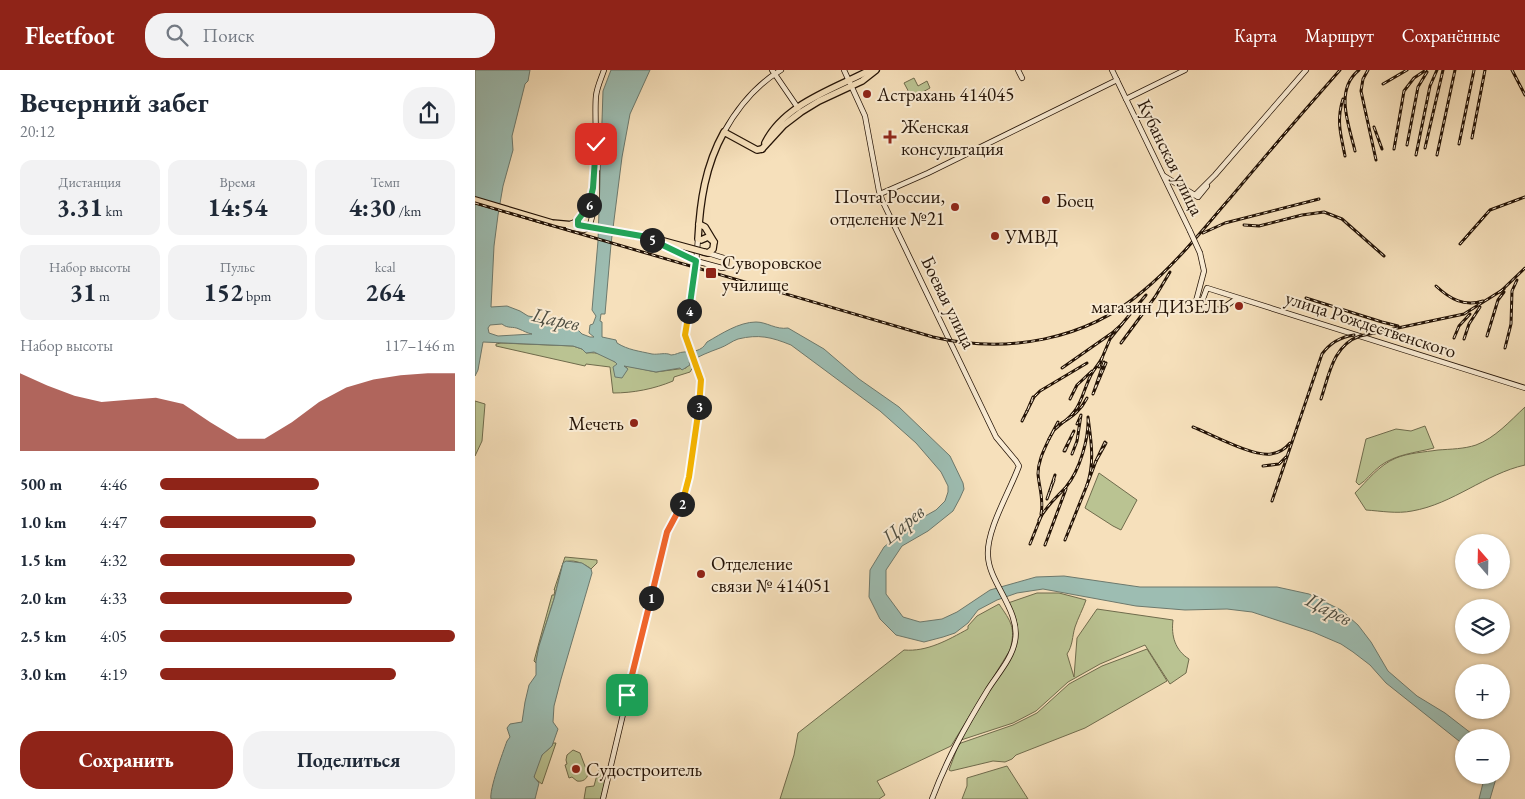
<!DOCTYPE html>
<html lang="ru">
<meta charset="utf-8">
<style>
:root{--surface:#fff;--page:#f2f2f3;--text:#1f2937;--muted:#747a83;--accent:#8f2418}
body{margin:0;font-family:"EB Garamond",serif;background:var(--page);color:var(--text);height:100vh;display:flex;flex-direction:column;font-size:19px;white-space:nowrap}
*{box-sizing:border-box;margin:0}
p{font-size:16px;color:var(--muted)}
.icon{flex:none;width:28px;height:28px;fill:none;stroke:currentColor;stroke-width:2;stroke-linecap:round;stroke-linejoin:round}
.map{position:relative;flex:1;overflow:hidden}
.panel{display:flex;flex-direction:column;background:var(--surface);width:475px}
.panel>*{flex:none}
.needle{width:32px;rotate:340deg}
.fabs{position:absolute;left:980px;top:464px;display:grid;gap:10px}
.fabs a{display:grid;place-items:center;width:55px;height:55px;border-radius:50%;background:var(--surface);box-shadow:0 1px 4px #0004;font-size:25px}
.pin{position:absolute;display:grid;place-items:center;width:42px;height:42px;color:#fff;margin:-21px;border-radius:10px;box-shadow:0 2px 8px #0006}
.km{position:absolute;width:25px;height:25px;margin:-12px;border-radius:50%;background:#222;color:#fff;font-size:14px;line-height:25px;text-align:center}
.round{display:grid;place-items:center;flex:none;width:52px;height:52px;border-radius:20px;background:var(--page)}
.summary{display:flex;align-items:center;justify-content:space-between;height:85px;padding:0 20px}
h1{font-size:28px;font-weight:700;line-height:38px}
.metrics{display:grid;grid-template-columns:repeat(3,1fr);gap:8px;height:85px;padding:5px 20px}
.metrics div{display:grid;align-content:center;border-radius:12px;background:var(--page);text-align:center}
.metrics b{font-size:25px;font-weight:700}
.metrics small{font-size:14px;font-weight:400}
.metrics p{font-size:14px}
.chart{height:140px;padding:10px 20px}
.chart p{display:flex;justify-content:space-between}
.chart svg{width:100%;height:90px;margin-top:5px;fill:var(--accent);opacity:.7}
.primary-button{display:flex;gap:10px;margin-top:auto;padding:10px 20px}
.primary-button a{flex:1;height:58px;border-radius:20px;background:var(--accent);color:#fff;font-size:20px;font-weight:700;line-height:58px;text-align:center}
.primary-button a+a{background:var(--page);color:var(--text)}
ul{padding:0 20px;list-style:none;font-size:16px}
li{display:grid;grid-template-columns:80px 60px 1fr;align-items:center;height:38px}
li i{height:12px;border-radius:6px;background:var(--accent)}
header{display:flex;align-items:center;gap:30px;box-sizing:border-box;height:70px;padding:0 25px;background:var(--accent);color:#fff}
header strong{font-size:24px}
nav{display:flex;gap:28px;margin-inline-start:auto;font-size:18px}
.search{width:350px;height:45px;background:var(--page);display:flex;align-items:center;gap:12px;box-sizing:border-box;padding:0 18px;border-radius:20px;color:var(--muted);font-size:19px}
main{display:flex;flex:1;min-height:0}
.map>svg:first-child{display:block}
</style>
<header>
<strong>Fleetfoot</strong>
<div class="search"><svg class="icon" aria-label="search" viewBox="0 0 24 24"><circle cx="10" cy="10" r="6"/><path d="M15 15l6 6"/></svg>Поиск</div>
<nav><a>Карта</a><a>Маршрут</a><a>Сохранённые</a></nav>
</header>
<main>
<section class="panel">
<div class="summary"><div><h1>Вечерний забег</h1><p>20:12</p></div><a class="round"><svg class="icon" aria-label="share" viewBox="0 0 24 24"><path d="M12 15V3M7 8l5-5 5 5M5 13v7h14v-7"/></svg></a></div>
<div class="metrics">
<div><p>Дистанция</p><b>3.31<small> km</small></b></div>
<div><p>Время</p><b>14:54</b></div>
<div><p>Темп</p><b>4:30<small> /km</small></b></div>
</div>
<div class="metrics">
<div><p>Набор высоты</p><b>31<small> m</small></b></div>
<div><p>Пульс</p><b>152<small> bpm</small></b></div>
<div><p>kcal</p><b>264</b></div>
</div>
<div class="chart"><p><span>Набор высоты</span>117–146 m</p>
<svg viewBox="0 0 160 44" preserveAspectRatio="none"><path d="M0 44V6L10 12L20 17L30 20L40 19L50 18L60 21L70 30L80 38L90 38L100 30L110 20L120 13L130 9L140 7L150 6L160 6V44z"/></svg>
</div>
<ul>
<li><b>500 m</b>4:46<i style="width:54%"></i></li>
<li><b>1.0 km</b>4:47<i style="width:53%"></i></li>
<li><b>1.5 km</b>4:32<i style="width:66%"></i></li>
<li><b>2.0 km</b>4:33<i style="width:65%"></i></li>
<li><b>2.5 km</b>4:05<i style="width:100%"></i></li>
<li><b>3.0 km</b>4:19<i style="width:80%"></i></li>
</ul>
<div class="primary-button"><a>Сохранить</a><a>Поделиться</a></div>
</section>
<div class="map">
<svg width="1050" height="729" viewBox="0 0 1050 729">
<rect width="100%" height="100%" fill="#f6e0bb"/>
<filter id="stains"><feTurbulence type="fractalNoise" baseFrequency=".004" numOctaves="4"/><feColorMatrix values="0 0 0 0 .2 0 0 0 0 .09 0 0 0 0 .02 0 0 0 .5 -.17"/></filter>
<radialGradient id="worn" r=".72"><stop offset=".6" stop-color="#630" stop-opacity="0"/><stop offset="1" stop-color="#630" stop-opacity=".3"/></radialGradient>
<g fill="#bac392" stroke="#6f6b4c">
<path d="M439,8l4,8 9,-5 3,7 -18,10 -8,-15z"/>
<path d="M26,273l72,3 9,3 4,4c16,-2 29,7 39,19l2,-4 -4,-3 33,7 30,-4 4,-4 3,3 -3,5 -16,5 -1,4c-19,8 -40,12 -60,12l-3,-26 -24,-3 -1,2 -89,-20v-2z"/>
<path d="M0,331l10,3 -3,37 -7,15z"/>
<path d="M1050,337v58c-40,9 -72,39 -113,46 -15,3 -31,0 -46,-1l-11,-17c12,-12 24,-28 41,-35 12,-5 29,-6 42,-8 13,-1 26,-1 38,-5 19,-7 34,-24 49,-38z"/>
<path d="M950,356l9,22c-19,5 -38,6 -54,18 -8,6 -13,14 -21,19l-3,-3 10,-43 30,-10 15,2z"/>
<path d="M624,403l38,27 -16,30 -8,-4 -28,-18z"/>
<path d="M90,487l32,3v3l-6,6c-7,-6 -20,-11 -28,-6l-9,36 -15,47 -3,17 -2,-2 18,-66h2l1,-5h-1z"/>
<path d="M562,523h22l27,7c-3,9 -8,18 -11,27 -3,10 -2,18 -8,27l7,23 3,-39 20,-29 76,11c-2,16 2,30 16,39l-3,14 -16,11 -25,-39 -45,19 -32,18 -32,29 -23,12 -55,18 57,-92c4,-18 0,-29 -7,-46z"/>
<path d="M524,534c12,18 17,23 11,46l-59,96 -74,35 8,14 -6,4h-99l14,-44 4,-22 106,-83c23,2 44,-10 64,-21v-3l9,-10z"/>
<path d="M672,579l20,32 -82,47 -69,27 -4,4 -7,3 -12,-1 -42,10 -2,-1 9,-24 3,-3 52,-18 24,-12 32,-29 33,-18z"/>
<path d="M78,673h3l-14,41 -8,-6c0,-6 4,-18 8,-23 4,-5 9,-6 11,-12z"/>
<path d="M98,680l7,3 8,21c-1,5 -5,8 -11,7l-5,-4 -3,1 -4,-13 2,-1 -1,-4 1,-5z"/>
<path d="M532,696l21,33h-66l5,-13v-8z"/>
<path d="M123,701l9,2 -6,26h-17l2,-12 8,-1z"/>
</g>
<g fill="#9dbdb2" stroke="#6d796d" fill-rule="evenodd">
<path d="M0,0h55l-2,11 -3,3 -13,52 1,14 -10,36 -5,29 -4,31 -3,61 16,-1 13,5 8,5 6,1 18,8 26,5 4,4 8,3h4l-5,-4 1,-8 3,-1 3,-8 -4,-6 6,-69 5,-150 8,-21h39l-20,44 -8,43 -11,87 -6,70h-4l-1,7 2,1v15l14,3 1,3c11,7 22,8 35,11 6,1 14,-2 19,1 5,0 8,-3 13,-3 10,-1 17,0 23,-10 14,-8 32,-20 49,-20 11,0 20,8 32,6l36,21 35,30 40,28 51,49 13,27 1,6 -4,9 -7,13 -25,20 -26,15 -16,24v24l17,23 17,5 22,-3 15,-7 33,-22 46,-13 28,-1 76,11h137l32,7 32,16 17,15 13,17 17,29 29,25 28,17 31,24 -12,1v7l-78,-62 -16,-18 -17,-13 -12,-8 -28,-12 -61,-20 -25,-3 -42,1 -49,-4 -93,-17 -26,4 -20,7 -19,10 -10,13 -13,10 -12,4 -19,5 -28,-7 -16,-16 -11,-22 1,-27 14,-23 27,-23 25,-14 9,-9 3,-9v-6l-7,-14 -25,-29 -36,-32 -89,-66c-20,-8 -32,-11 -53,-6 -6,2 -12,7 -18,9 -11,4 -21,8 -31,14l1,3 -8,5 -2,-2 -24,4 -32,-6 4,3 -6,9 -7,-1 -2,-10 4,-3 -2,-2 -21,-10 -8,1 -4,-4 -9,-3 -90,-4 -5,28 -3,6zM27,254c6,5 11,2 17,5 5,2 8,4 13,5l-34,2 -9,-3 -1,-5 2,-3z"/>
<path d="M91,491l16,2 9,6 1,4 -31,106 -7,27 -1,16 5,7 -6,17 -10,9 -8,22 5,6 -4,16h-44c-2,-9 12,-47 16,-58l3,-4 -3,-9 3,-4 12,-2 3,-20 4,-17 7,-10v-14l3,-15 15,-47 9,-36z"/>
<path d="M1010,705h12l-7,24h-11z"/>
</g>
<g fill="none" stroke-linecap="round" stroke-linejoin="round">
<g stroke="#241306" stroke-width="6">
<g id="secondary">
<path d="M297,0l26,38"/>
<path d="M369,0l21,46 14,75 3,9 114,237 20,24 3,5c-9,25 -33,64 -31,90 1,27 33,55 27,85 -3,18 -19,35 -28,50 -22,36 -40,68 -55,108"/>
<path d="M543,0l4,8"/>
<path d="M637,0l78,161"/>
<path d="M651,29l59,-29"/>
<path d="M249,62c14,-25 32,-47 57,-62"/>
<path d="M689,106l34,21 9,-11"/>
<path d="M405,124l48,-21 189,-93"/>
<path d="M720,125l20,-20 91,-105"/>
<path d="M95,154c5,-2 10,-5 13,-9 21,-23 10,-89 13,-119 1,-9 5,-17 8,-26"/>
<path d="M93,157l16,3 5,-2 8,-29v-27"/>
<path d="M725,183l4,18 -9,34 25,5 16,-11h4"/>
<path d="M221,191l26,7 4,-1 1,-8 -19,-6"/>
<path d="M725,237l7,-19 318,100"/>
<path d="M128,729l60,-254 3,-12 15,-28 5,-13 16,-106 -1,-8 -16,-45 10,-58 3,-36"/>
</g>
</g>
<g stroke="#241306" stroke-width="8">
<g id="primary">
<path d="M290,73c19,-39 69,-54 105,-73"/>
<path d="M287,79l22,-24 17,-13 18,-11 43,-20 14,-11"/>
<path d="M0,130l77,23 33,3"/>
<path d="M224,154l6,3 9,15 -1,7 -5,4 -4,-1"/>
<path d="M178,170l43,21"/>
<path d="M239,172l-6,-5 -7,3 -3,-1c2,-37 7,-73 26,-107l33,18 5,-1"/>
</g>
</g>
<use href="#secondary" stroke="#f9ebd3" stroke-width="4.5"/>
<use href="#primary" stroke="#f6e0bb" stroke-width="5.5"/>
<g stroke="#241306" stroke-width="3">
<g id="rail">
<path d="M893,0l-5,9 -2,12 15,69"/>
<path d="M1037,0l13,25"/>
<path d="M908,14l24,-14"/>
<path d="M868,29c-7,22 -2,36 2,57"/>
<path d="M899,57l8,22"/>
<path d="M997,68l13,-68"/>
<path d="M984,74l15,-74"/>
<path d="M932,75l11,-58 9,-15"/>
<path d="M950,78l18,-78"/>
<path d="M919,79l10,-58 10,-13 12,-8"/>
<path d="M880,81c-6,-26 -21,-61 4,-81"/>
<path d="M941,85l14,-69 7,-16"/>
<path d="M962,85l18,-85"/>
<path d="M0,133l458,134c73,17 152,4 210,-46 33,-27 60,-62 88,-94 36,-43 72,-85 109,-127"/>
<path d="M769,155l15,1 43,-11 22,-3 18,7 42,37"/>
<path d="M728,163l22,-10 94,-24"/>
<path d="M985,174l30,-34 35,-13"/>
<path d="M961,216c14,13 28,21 47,15"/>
<path d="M1025,222l25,-24"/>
<path d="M831,228l76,24 16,4"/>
<path d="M647,254l24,-29"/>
<path d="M1012,266l11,-36 6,-8"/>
<path d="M979,268l5,-12 11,-12"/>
<path d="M989,269l5,-15 11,-17"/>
<path d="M646,273l34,-46 15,-25"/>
<path d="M1030,278l6,-24 1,-33 5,-11"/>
<path d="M629,292l-11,32 13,-31"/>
<path d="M587,298l50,-35 10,-9 -12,15 -8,19"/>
<path d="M558,327l-6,14 7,-14 6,-6 47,-28"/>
<path d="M612,328c-6,12 -14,18 -25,25 20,-14 19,-28 29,-48 3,-6 8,-11 11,-17l-3,9"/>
<path d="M595,329l7,-14 15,-14"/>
<path d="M846,329c8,-24 12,-54 39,-63l104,-22 40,-25"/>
<path d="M547,351l5,-10"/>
<path d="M583,352l-9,17 5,-9 8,-7"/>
<path d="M718,357c18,7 60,30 78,27 8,-1 14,-5 19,-11"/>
<path d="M630,372l-9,19 10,-18"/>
<path d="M589,381l10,-20 -9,20"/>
<path d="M597,384l5,-13 4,-26 -4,9"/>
<path d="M788,396l16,-2 7,-7"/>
<path d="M579,410l-7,19 8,-24"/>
<path d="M797,431l50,-147c8,-11 18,-17 32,-19"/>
<path d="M566,444c3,-14 -2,-27 -3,-40 0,-13 6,-24 11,-35"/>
<path d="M564,450c7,-14 17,-22 27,-33 14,-17 23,-49 22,-70 3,23 7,45 -1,68l9,-24"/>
<path d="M590,470l22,-55"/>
<path d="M555,474l12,-30"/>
<path d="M570,475l21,-56"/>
</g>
</g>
<use href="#rail" stroke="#f9ebd3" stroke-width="1" stroke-dasharray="4" stroke-linecap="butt"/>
<g stroke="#241306" stroke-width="6" stroke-linecap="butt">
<path id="secondary-bridge" d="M715,161l10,22"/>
</g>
<g stroke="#241306" stroke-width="8" stroke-linecap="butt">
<path id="primary-bridge" d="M110,156l75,14 44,12"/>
</g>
<use href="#secondary-bridge" stroke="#f9ebd3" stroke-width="4.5"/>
<use href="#primary-bridge" stroke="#f6e0bb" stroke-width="5.5"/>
</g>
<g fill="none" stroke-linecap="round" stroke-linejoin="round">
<g stroke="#fff" stroke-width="10">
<path id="split-1" d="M152,625l24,-97"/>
</g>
<g stroke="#fff" stroke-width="10">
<path id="split-2" d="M176,528l16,-66 15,-28"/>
</g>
<g stroke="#fff" stroke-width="10">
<path id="split-3" d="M207,434l7,-27 10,-70"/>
</g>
<g stroke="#fff" stroke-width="10">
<path id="split-4" d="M214,241l-4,24 16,45 -2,27"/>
</g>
<g stroke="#fff" stroke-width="10">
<path id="split-5" d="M177,170l44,21 -7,50"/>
</g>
<g stroke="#fff" stroke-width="10">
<path id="split-6" d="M114,135l-11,15v5l69,12 5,3"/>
</g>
<g stroke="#fff" stroke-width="10">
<path id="split-7" d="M114,135l4,-17 3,-44"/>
</g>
<use href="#split-1" stroke="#f0652b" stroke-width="6"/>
<use href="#split-2" stroke="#f0652b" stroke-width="6"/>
<use href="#split-3" stroke="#f5b400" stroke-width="6"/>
<use href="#split-4" stroke="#f5b400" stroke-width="6"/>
<use href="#split-5" stroke="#22a559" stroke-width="6"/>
<use href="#split-6" stroke="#22a559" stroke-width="6"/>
<use href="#split-7" stroke="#22a559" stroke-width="6"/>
</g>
<g fill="#8f2418" stroke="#f9ebd3" stroke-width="2">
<circle cx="392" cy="24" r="5"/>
<path d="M412.5 59.5h5v5h5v5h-5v5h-5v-5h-5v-5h5z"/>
<circle cx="571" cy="130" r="5"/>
<circle cx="480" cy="137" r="5"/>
<circle cx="520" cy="166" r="5"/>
<rect x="230" y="197" width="12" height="12" rx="2.5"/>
<circle cx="764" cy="236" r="5"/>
<circle cx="159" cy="353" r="5"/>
<circle cx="226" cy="504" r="5"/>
<circle cx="101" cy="699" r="5"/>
</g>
<g text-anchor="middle" stroke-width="4" stroke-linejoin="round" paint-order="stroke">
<g font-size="19" fill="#241306" stroke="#f9ebd3" text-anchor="start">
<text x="402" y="31">Астрахань 414045</text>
<text x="426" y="63">Женская<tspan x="426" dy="22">консультация</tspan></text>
<text x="470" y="133" text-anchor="end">Почта России,<tspan x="470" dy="22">отделение №21</tspan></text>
<text x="581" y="137">Боец</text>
<text x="530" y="173">УМВД</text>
<text x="247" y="199">Суворовское<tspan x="247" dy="22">училище</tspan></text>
<text x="754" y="243" text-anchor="end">магазин ДИЗЕЛЬ</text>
<text x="149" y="360" text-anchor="end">Мечеть</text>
<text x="236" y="500">Отделение<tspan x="236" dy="22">связи № 414051</tspan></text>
<text x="111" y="706">Судостроитель</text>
</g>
<g font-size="19" fill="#241306" stroke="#f9ebd3">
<text transform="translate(696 87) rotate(64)" y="7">Кубанская улица</text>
<text transform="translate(474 232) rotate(64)" y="7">Боевая улица</text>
<text transform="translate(896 254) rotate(18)" y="7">улица Рождественского</text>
</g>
<g font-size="20" font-style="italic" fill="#4e4e42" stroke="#f9ebd3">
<text transform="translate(81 249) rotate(12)" y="7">Царев</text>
<text transform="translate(428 454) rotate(-40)" y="7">Царев</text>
<text transform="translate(854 539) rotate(27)" y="7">Царев</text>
</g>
</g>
<rect width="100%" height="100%" filter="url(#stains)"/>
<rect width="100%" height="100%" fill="url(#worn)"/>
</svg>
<div class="fabs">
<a><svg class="needle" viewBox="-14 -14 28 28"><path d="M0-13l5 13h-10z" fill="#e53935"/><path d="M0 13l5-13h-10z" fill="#747a83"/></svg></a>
<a><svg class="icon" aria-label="layers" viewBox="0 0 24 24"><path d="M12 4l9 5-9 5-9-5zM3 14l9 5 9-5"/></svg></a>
<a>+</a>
<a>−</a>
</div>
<div class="pin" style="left:152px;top:625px;background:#1e9e55"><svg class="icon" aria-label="arrive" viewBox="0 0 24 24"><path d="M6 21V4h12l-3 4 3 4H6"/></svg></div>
<div class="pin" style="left:121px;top:74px;background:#d93025"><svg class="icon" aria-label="check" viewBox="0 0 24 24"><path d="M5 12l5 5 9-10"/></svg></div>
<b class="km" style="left:176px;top:528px">1</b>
<b class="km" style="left:207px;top:434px">2</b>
<b class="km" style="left:224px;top:337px">3</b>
<b class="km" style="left:214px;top:241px">4</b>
<b class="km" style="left:177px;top:170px">5</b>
<b class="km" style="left:114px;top:135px">6</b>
</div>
</main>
